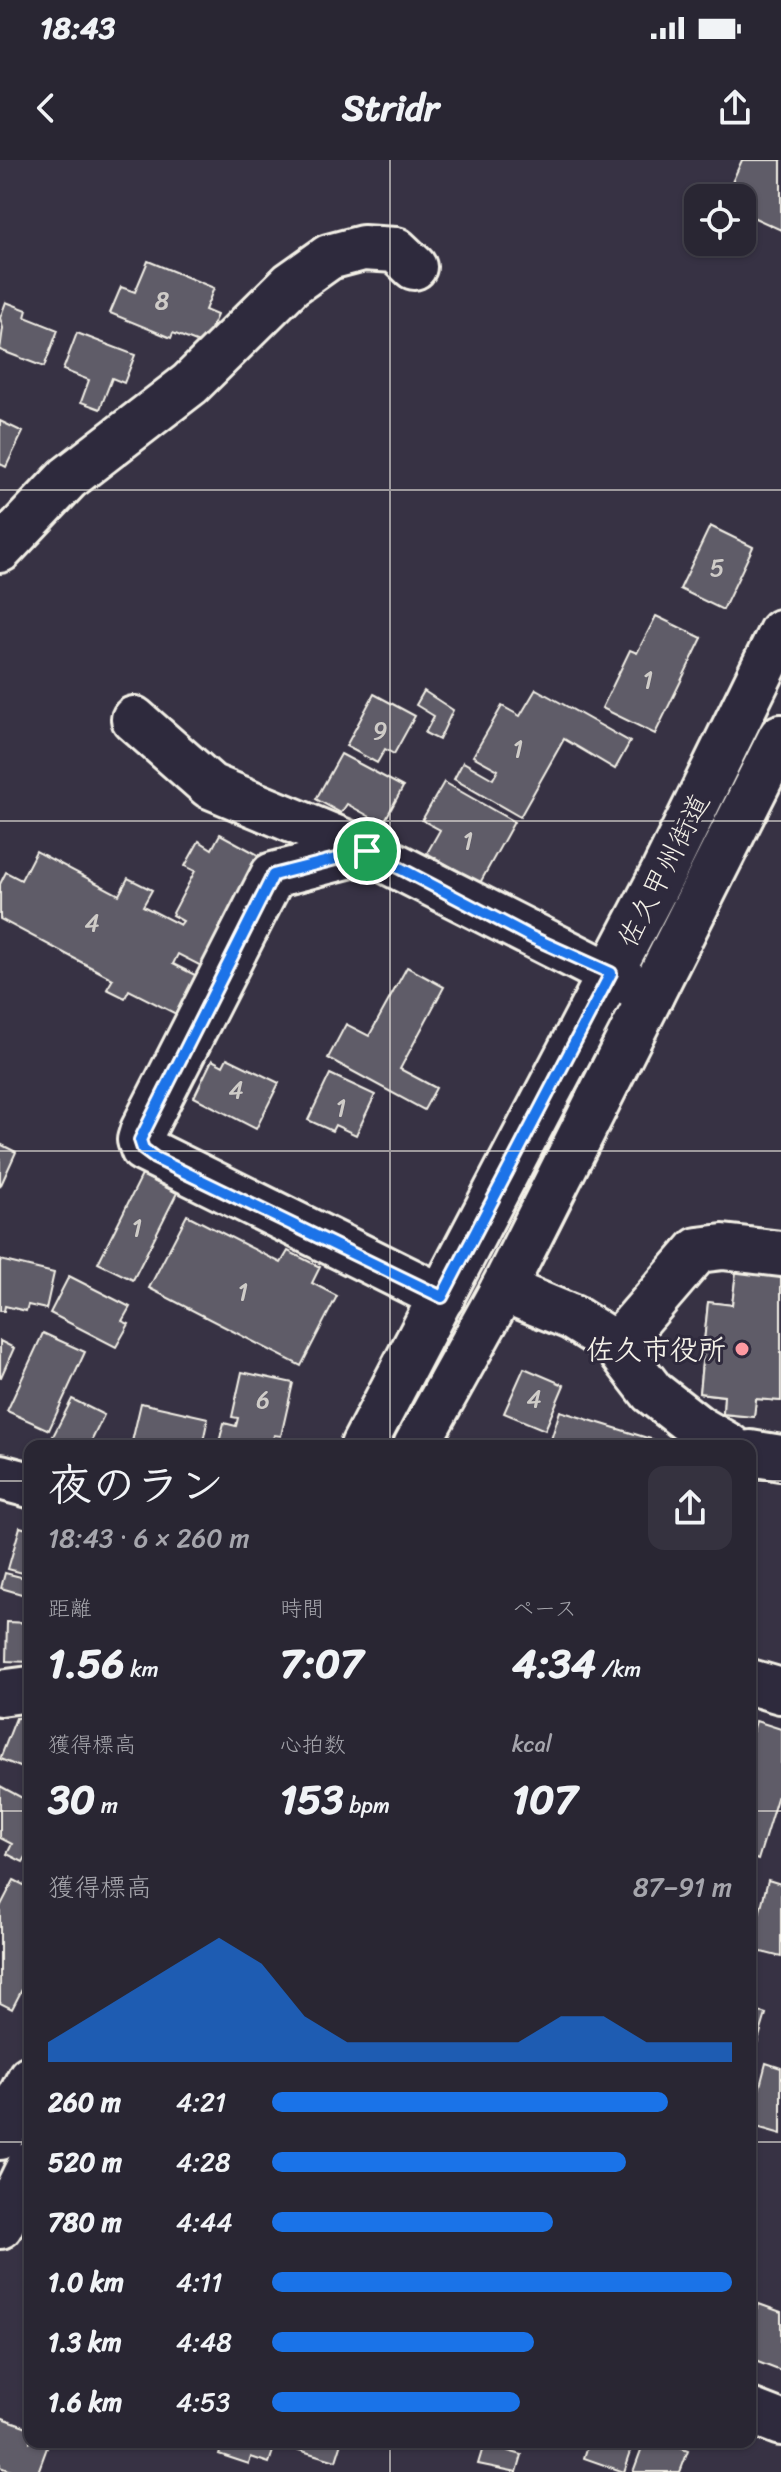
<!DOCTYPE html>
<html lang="ja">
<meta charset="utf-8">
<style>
:root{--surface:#292633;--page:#35323f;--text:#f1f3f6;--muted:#a5a5ac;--line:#45434e;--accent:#1a73e8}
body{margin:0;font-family:Sriracha,"Klee One",sans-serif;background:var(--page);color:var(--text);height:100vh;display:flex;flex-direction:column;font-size:30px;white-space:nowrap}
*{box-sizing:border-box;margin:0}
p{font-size:26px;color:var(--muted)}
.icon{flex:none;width:44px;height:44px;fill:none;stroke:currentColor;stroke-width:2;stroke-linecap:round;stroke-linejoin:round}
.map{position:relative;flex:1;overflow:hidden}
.sheet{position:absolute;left:24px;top:1280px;width:732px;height:1008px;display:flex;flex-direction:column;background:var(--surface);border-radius:16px;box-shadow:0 2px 6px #0004,0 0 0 2px var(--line)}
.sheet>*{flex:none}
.buttons{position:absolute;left:684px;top:24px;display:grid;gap:16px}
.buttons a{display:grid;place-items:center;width:72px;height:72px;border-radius:16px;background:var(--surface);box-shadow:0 2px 6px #0004,0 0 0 2px var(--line);font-size:40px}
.pin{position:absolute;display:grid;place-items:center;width:68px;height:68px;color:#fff;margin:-34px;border:4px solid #fff;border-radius:50%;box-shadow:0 2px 8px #0007}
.round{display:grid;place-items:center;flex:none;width:84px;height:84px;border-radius:16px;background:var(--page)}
.head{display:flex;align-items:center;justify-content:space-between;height:136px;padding:0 24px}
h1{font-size:44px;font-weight:800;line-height:60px}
.metrics{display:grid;grid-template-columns:repeat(3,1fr);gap:12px;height:136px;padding:8px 24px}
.metrics div{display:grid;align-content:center}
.metrics b{font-size:40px;font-weight:800}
.metrics small{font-size:22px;font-weight:400}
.metrics p{font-size:22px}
.chart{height:224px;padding:16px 24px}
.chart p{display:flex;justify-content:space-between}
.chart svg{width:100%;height:144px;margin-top:8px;fill:var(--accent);opacity:.7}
ul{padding:0 24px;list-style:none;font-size:26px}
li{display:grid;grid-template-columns:128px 96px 1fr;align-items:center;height:60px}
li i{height:20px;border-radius:10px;background:var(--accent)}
.status{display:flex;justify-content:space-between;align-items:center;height:56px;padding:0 40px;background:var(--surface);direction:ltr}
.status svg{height:22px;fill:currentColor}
header{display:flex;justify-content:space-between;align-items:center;height:104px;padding:0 24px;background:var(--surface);font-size:36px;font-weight:800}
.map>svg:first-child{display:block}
</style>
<div class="status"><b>18:43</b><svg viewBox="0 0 49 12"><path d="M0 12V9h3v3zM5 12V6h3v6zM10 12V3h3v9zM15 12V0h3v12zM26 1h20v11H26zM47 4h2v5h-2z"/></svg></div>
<header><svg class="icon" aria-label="back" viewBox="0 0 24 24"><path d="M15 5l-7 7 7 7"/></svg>Stridr<svg class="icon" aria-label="share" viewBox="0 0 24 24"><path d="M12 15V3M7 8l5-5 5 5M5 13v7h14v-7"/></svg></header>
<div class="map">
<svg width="781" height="2312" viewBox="0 0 781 2312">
<rect width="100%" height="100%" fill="#373244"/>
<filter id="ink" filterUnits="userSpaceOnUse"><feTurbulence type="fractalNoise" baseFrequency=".0125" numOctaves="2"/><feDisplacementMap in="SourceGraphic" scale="16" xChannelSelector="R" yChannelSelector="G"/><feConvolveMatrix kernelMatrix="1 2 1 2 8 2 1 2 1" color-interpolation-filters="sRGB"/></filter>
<g filter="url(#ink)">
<g fill="#5f5c67" stroke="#f4f1e8" stroke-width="2">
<path d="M742,0h39v70l-39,-18v-14h-17z"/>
<path d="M148,101l66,27 -9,22 12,5 -13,30 -31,-12 -2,5 -61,-25 11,-26 14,5z"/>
<path d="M6,142l21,8 -2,7 33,13 -14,37 -44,-17 3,-22 -3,-10z"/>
<path d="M77,173l58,22 -11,28 -12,-5 -12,31 -19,-7 8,-22 -26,-10z"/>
<path d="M0,261l23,11 -17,35 -6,-3z"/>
<path d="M710,366l43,21 -30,63 -43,-21z"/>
<path d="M656,456l46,22 -47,96 -53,-26 28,-58 7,3z"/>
<path d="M536,529l94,53 -15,27 -51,-30 -44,78 -66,-38 9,-17 30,17 5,-9 -25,-14 29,-50 18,10z"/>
<path d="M424,531l29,19 -14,30 -14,-7 9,-17 -18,-11z"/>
<path d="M374,534l41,22 -21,38 -9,-5 -8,14 -31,-17z"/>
<path d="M341,594l62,33 -20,37 -36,-20 -6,9 -25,-14z"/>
<path d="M444,622l70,40 -34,61 -53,-30 13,-23 -18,-10z"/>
<path d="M220,674l42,23 -59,110 -25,-13 -5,10 24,12 -21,38 -47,-24 -4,8 -18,-9 6,-10 -113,-60v-35l6,-12 15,8 15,-29 83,44 9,-17 24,12 -9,16 37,19 3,-4 -11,-6 23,-44 -10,-5 14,-25 13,8z"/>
<path d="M407,807l37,20 -44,82 36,19 -12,22 -96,-52 18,-34 23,12z"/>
<path d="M227,898l52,25 -23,46 -62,-32 18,-37 11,6z"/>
<path d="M330,914l45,21 -19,40 -21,-10 -3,6 -24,-11z"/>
<path d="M0,984l16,8 -16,35z"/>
<path d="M142,1015l35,18 -44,87 -35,-17z"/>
<path d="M187,1055l94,48 7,-12 32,16 -8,16 25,13 -36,70 -152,-78z"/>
<path d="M0,1100l54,13 -8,36 -18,-4 -2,6 -21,-5 -1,5h-4z"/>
<path d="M736,1112l45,4v125l-25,-2 -2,18 -31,-3 1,-18 -25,-3 9,-91 24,3z"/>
<path d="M736,1112l45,4v125l-25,-2 -2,18 -31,-3 1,-18 -25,-3 9,-91 24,3z"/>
<path d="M69,1116l61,31 -8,14 7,3 -13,23 -66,-34z"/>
<path d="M43,1173l42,19 -36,78 -42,-19z"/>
<path d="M0,1181l14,7 -13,29h-1z"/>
<path d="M524,1208l40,17 -19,45 -41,-17z"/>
<path d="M242,1212l51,11 -12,53 -7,-1 -3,11h-53l6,-23 12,3 2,-8 -6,-1z"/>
<path d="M72,1239l32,16 -15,31h-41z"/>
<path d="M141,1243l67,15 -6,28h-71z"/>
<path d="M560,1251l94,29 -2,6h-103z"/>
<path d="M20,1367l10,3v45l-22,-6z"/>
<path d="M5,1413l24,6 -4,16 -24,-7z"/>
<path d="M7,1462l23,1v39l-24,-1z"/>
<path d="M30,1557v54l-30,-12 16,-41z"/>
<path d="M756,1561l25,8v56l-23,75 -8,-3v-126l3,1z"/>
<path d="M0,1626l30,16v48l-7,12 -16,-8 5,-10 -12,-6z"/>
<path d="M14,1720l16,8v86l-18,35 -12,-6v-96z"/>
<path d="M768,1720l13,4v73l-31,-8z"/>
<path d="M750,1849l16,5 -16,53z"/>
<path d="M766,1903l15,5v66l-31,-9z"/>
<path d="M759,2144l22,8v59l-31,-12v-29z"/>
<path d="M0,2257l30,11v14h19l-11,30h-25l-13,-5z"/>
<path d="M223,2282h53l-7,21 -18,-6 -2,7 -30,-10z"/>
<path d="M283,2282h59l-6,19 -54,-16z"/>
<path d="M589,2282h45l-10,30 -40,-14z"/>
<path d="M644,2282h21l23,9 -8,21h-47z"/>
<path d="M484,2284l38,11 -5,17 -39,-8z"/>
</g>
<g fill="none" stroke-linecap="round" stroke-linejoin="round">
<g stroke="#f4f1e8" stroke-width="50">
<g id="minor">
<path d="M0,390l68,-72 122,-94 101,-100 38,-27 34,-9 33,2 18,17"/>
<path d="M134,559l76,67 157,65"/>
<path d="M503,1129l70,29 43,27 36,47 46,36 31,18"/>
<path d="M442,1137l-299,-148 -3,-9 3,-10 130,-255 94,-24 284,144"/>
<path d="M616,1185l82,-95 25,-3 58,7"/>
<path d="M750,1293l31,5"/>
<path d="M0,1317l30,8"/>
<path d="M750,1522l31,9"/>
<path d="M0,1533l30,-4"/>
<path d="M750,2251l31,12"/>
</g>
</g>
<g stroke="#f4f1e8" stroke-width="50">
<g id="major">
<path d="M363,1286l301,-575 117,-239"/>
<path d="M416,1286l87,-157 278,-552"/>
<path d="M0,1977l30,-59"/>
<path d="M0,2066l30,-61"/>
</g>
</g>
<use href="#minor" stroke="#2f2a3d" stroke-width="44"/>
<use href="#major" stroke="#2f2a3d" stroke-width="44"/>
</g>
</g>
<g fill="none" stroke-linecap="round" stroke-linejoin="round" filter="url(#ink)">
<g stroke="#fff" stroke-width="16">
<path id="route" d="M367,691l164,86 80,36 -169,324 -287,-139 -12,-9 -3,-9 133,-265z"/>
</g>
<use href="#route" stroke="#1a73e8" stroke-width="10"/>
</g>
<path fill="none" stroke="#f4f1e8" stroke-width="2" stroke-opacity="0.55" d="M390,0v1286M0,330h781M0,661h781M0,991h781M0,1321h30M750,1321h31M0,1651h30M750,1651h31M0,1982h30M750,1982h31M390,2282v30"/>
<circle fill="#ff9aa2" stroke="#2f2a3d" stroke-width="3" cx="742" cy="1189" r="8"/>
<g text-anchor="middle" stroke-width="6" stroke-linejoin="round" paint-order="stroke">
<g font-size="24" fill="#cfccc8">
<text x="162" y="149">8</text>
<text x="717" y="416">5</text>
<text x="648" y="528">1</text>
<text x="380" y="579">9</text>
<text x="518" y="597">1</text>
<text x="468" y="689">1</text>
<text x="92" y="771">4</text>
<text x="236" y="938">4</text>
<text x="341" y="956">1</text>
<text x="137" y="1076">1</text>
<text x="243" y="1140">1</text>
<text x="534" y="1247">4</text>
<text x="263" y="1248">6</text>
</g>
<g font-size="28" fill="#f4f1e8" stroke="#2f2a3d">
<text transform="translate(663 710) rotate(-63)" y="10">佐久甲州街道</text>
</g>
<g font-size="28" font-weight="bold" fill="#f4f1e8" stroke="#2f2a3d" text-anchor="end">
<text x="726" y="1199">佐久市役所</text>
</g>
</g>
</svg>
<div class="buttons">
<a><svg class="icon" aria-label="locate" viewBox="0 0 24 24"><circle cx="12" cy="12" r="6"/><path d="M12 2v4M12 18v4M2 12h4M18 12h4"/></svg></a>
</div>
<div class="pin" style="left:367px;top:691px;background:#1e9e55"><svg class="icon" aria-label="arrive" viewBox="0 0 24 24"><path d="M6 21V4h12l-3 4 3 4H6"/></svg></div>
<section class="sheet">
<div class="head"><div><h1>夜のラン</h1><p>18:43 · 6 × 260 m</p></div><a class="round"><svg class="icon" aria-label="share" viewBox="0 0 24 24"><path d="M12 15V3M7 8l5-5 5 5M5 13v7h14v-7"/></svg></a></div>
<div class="metrics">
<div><p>距離</p><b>1.56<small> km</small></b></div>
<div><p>時間</p><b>7:07</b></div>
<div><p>ペース</p><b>4:34<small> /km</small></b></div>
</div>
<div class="metrics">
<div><p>獲得標高</p><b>30<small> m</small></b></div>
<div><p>心拍数</p><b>153<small> bpm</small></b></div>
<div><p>kcal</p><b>107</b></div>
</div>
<div class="chart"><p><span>獲得標高</span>87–91 m</p>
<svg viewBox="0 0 160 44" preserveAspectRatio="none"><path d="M0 44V38L10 30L20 22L30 14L40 6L50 14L60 30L70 38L80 38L90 38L100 38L110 38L120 30L130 30L140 38L150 38L160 38V44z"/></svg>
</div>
<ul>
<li><b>260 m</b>4:21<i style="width:86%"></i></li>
<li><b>520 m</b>4:28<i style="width:77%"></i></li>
<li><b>780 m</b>4:44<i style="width:61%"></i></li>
<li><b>1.0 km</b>4:11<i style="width:100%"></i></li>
<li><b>1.3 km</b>4:48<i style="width:57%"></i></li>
<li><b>1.6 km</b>4:53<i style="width:54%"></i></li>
</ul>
</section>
</div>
